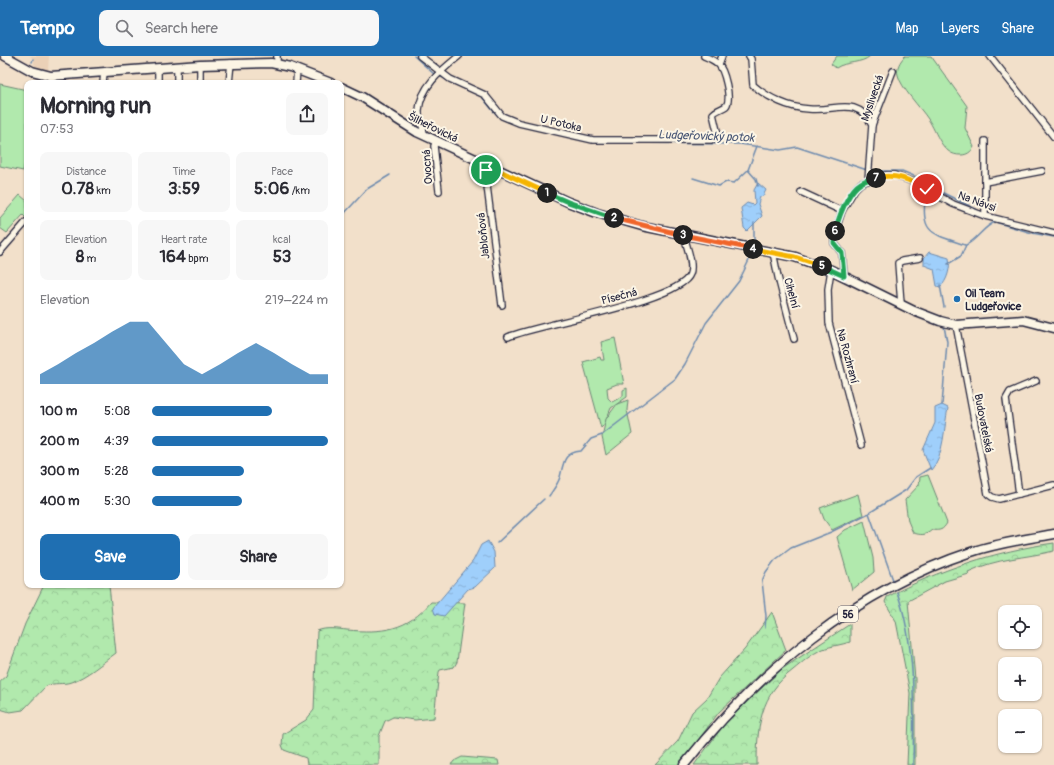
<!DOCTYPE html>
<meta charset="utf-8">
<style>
:root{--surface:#fff;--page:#f7f7f7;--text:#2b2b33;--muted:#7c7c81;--accent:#1f6fb2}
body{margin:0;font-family:Pangolin,sans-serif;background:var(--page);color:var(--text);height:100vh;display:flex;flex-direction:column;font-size:15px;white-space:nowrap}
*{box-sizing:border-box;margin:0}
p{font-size:13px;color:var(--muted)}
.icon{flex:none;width:22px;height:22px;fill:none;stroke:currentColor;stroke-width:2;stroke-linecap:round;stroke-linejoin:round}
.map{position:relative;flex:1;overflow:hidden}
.sheet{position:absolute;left:24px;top:24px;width:320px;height:508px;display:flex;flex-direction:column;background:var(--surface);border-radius:8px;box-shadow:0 1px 3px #0004}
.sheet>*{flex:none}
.buttons{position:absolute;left:998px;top:549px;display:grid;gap:8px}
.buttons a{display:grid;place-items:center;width:44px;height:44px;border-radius:8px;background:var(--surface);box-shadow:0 1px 3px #0004;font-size:20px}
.pin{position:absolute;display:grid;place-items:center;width:34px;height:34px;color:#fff;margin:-17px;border:2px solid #fff;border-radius:50%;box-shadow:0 1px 4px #0007}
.km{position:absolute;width:20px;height:20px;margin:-10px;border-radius:50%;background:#222;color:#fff;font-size:11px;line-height:20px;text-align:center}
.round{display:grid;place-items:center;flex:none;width:42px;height:42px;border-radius:8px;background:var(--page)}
.summary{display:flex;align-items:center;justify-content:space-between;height:68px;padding:0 16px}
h1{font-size:22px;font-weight:800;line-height:30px}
.metrics{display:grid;grid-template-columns:repeat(3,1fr);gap:6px;height:68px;padding:4px 16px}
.metrics div{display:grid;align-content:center;border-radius:8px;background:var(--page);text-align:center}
.metrics b{font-size:17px;font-weight:800}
.metrics small{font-size:11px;font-weight:400}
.metrics p{font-size:11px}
.chart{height:112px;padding:8px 16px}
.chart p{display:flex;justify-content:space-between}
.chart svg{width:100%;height:72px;margin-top:4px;fill:var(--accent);opacity:.7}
.button{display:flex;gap:8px;margin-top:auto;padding:8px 16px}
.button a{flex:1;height:46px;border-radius:8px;background:var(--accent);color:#fff;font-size:16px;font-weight:800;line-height:46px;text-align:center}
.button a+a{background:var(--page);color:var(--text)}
ul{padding:0 16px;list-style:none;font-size:13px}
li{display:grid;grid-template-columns:64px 48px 1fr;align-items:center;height:30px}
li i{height:10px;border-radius:5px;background:var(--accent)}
header{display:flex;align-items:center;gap:24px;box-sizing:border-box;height:56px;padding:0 20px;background:var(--accent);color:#fff}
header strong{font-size:19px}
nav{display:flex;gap:22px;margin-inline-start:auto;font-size:14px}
.search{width:280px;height:36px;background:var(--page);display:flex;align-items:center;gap:10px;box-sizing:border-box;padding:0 14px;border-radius:8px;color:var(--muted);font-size:15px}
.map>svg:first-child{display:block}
</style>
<header>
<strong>Tempo</strong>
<div class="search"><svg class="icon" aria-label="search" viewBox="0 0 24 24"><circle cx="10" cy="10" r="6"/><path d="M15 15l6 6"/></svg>Search here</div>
<nav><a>Map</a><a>Layers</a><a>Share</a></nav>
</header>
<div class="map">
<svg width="1054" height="709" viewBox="0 0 1054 709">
<defs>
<pattern id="forest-crowns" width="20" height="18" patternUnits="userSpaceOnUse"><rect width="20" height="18" fill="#b1e9ad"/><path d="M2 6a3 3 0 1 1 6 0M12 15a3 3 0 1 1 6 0" fill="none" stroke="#98c896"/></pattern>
<pattern id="water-ripples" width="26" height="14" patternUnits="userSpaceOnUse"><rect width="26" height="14" fill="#9fcffb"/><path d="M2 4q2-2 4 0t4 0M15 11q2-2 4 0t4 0" fill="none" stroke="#89b1d8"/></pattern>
</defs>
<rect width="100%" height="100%" fill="#f2e0ca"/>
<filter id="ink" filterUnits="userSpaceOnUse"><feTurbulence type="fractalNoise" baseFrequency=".025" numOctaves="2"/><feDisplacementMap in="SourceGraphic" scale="8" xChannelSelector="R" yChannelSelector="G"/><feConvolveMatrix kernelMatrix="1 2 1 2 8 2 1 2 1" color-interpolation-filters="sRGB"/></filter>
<g filter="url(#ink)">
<path fill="#ebd1b7" d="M30,0h19l-1,15 -14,-6v-6z"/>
<g fill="#b1e9ad" stroke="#6a8674">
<path d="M837,0h33c-8,8 -24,5 -34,12l-5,-4z"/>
<path d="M905,0h26l36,50 -2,22 9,19c-3,5 -7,8 -13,8 -19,1 -24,-23 -33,-36 -8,-12 -27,-31 -30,-44 -2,-7 2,-14 7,-19z"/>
<path d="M0,28l27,6v64l-4,17 -23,-5z"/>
<path d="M20,139l7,6v18l-4,-4 -16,18 -7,-5v-10z"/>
<path d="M615,282l9,46h-7l-10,4 1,10 4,4 11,-6v-6l4,-2v9l-16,11 -7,17 -3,3 -18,-66 17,-5 1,3h3l-3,-18z"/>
<path d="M628,344l-1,10 5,24 -26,21 -4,-18 4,-18 11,-15z"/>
<path d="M928,419l19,48c-4,7 -7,8 -15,7 -7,6 -11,5 -19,3l-5,-12 -3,-21 14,-15 1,-8z"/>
<path d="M858,438l5,21 -31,15 -8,-11 -4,-11z"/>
<path d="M864,465l9,37 1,14 -22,18 -15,-53 8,-7z"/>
</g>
<g fill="url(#forest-crowns)" stroke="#6a8674">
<path d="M1054,487v8c-29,7 -57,7 -86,21l1,2 -24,7 -37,20 7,78v86h-8l3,-72 -14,-72 -11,-19 2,-5c51,-27 109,-46 167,-54z"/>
<path d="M44,529h65l7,68c-14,10 -29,24 -45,29 -8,3 -17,0 -25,4l-23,24 -13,2 -10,-3v-28l6,-5 19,-52z"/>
<path d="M431,546l34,1 -8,59 -3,5 -14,3 -1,2 -5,46 -19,2 -22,-3 -8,4 -6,15v29h-72l-1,-7 -22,-8 -2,-5 1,-11 23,-14 8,-10 3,-79c9,-4 21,-2 30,-1 35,3 60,1 84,-28z"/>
<path d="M772,556l14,38 -67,62 -39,53h-25l23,-24 14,-29 15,-14 12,-20 26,-29z"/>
<path d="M850,568v18c-9,3 -19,4 -27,7 -12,5 -20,13 -30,21 -33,25 -36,56 -36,95h-63l32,-43 56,-53z"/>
<path d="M462,701l36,3 1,5h-48l3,-4z"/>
</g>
<g fill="url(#water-ripples)" stroke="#6d8aae">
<path d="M758,127l8,7 -3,6 -3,1 -2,7 4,12 -15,15 -3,-3 -3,-20 6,-5 6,2 2,-2 -1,-13z"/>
<path d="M929,196l20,6c2,9 -2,24 -9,29l-3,-1 -3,-17 -10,-4v-7z"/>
<path d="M942,349l6,3c-4,18 -4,49 -17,62l-8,-20 12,-27v-15z"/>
<path d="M488,485l6,11 1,16 -20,19 -7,2 -24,27 -9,-2 -2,-6 40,-47 8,-16z"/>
</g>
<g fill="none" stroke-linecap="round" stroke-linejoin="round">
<g stroke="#6d8aae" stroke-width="1.5">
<path d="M414,0l20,18"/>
<path d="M32,6l1,-3"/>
<path d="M439,20l40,19"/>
<path d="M482,41c10,12 15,22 31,26"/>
<path d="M534,73l54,12"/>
<path d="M618,87l122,1 40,6 17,-3 70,23"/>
<path d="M757,90l-9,24 8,9 2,7"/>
<path d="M871,115h31l26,11 11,9 37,18"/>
<path d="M693,122l26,8 7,-4 8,1 14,-13"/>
<path d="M926,138c-7,40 7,40 39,51"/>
<path d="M341,161l26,-28 23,-14"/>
<path d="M754,190v-23"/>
<path d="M948,208l13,-8 5,-11c11,-5 17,-18 29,-23l37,11 22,4"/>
<path d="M940,229l4,22"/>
<path d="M942,349l5,-63 -3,-16"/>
<path d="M549,440c4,-6 9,-12 11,-19 4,-15 3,-24 21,-26l10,-12 11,-4 73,-56 10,-15 21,-41 33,-42 14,-29"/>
<path d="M869,457l24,67"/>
<path d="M497,487l47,-44"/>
<path d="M897,536c19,53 17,118 16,173"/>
<path d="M765,572l1,-12 -4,-35 4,-9 9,-12 16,-12 40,-16 38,-19 37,-23 10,-13 14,-9"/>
</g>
<g stroke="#22223b" stroke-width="8">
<g id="street">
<path d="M420,0l30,23 35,16 17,21 17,7 74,17h118l5,-2 2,-3 -5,-21c3,-4 9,-5 13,-8 6,-7 -2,-37 -8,-42 -4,-4 -9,-6 -14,-8"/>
<path d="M749,0l2,3 2,26c15,13 36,23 56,24 26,3 47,-14 63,16"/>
<path d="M990,0l64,81"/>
<path d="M277,7v-7"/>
<path d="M719,8l3,-8"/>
<path d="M200,9v18"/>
<path d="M50,27l1,-7"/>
<path d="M103,27l1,-11"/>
<path d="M158,27v-15"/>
<path d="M177,27v-17"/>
<path d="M229,27l2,-20"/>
<path d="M296,27l1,-14"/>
<path d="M424,79c0,-8 -6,-17 -5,-25 2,-24 23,-40 40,-54"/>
<path d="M436,85l-2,5 5,45"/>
<path d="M487,109l-2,5 17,135"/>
<path d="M868,124l4,-55 21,-54"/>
<path d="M985,126l57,-11"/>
<path d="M801,136l41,19"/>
<path d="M985,160v-75"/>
<path d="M0,196l27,-31"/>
<path d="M773,196l5,25 16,62"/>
<path d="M831,214l-3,19 1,34 32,122"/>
<path d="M844,220l-2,-23 -8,-10v-8l8,-24 13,-22 6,-6 25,-8h8l20,7 39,22 32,12 69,17"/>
<path d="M901,248l-3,-41 4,-2 18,-3"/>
<path d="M956,269l32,169 4,3 7,2 55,-14"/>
<path d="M508,281c31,-13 173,-36 182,-63 4,-11 -4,-28 -6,-39"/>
<path d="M1019,438l-13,-95 4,-7 26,-11"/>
</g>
</g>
<g stroke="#22223b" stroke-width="11">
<g id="secondary">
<path d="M5,0l27,15 19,5 149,-11 71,-2 19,4 41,16"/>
<path d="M341,31l21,10 55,35 151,70 29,11 45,13 153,31 36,13 83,41 26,10 16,4 67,-5 31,8"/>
</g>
</g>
<g stroke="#22223b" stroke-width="11">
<path id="primary" d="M684,709c73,-93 174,-176 287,-213 27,-9 55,-13 83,-18"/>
</g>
<use href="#street" stroke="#fcf5e5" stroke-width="5.5"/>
<use href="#secondary" stroke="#fcf5e5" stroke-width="8"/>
<use href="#primary" stroke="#fcf5e5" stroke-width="8"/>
</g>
</g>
<g fill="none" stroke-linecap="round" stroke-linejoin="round" filter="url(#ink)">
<g stroke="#fff" stroke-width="8">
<path id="split-1" d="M486,114l1,-5 60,28"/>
</g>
<g stroke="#fff" stroke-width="8">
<path id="split-2" d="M547,137l21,9 46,16"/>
</g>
<g stroke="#fff" stroke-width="8">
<path id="split-3" d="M614,162l69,17"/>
</g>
<g stroke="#fff" stroke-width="8">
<path id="split-4" d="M683,179l70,14"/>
</g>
<g stroke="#fff" stroke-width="8">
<path id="split-5" d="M753,193l42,8 27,9"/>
</g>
<g stroke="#fff" stroke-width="8">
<path id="split-6" d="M822,210l22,10 -2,-23 -8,-10 1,-12"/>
</g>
<g stroke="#fff" stroke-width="8">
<path id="split-7" d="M835,175c4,-14 13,-40 26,-48 4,-3 10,-4 15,-5"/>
</g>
<g stroke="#fff" stroke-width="8">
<path id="split-8" d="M876,122c19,-5 34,2 51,11"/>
</g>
<use href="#split-1" stroke="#f5b400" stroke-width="5"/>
<use href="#split-2" stroke="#22a559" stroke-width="5"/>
<use href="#split-3" stroke="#f0652b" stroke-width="5"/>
<use href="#split-4" stroke="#f0652b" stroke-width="5"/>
<use href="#split-5" stroke="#f5b400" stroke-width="5"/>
<use href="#split-6" stroke="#22a559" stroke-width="5"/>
<use href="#split-7" stroke="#22a559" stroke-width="5"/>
<use href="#split-8" stroke="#f5b400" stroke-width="5"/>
</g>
<circle fill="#1f6fb2" stroke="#fcf5e5" stroke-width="1.5" cx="957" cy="243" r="4"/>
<g text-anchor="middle" stroke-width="4" stroke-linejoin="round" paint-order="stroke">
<rect fill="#fcf5e5" stroke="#63616e" stroke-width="1" x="838" y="550" width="20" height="16" rx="3"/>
<g font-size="10" font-weight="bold" fill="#22223b">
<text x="848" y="562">56</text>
</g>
<g font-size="11" fill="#22223b" stroke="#fcf5e5">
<text transform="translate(872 42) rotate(-71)" y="4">Myslivecká</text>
<text transform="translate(561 67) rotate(13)" y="4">U Potoka</text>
<text transform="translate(433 71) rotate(26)" y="4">Šilheřovická</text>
<text transform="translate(427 111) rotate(-94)" y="4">Ovocná</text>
<text transform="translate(977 145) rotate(20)" y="4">Na Návsi</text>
<text transform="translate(483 180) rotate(-96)" y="4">Jabloňová</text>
<text transform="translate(792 237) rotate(75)" y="4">Cihelní</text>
<text transform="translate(619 240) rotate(-15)" y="4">Písečná</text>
<text transform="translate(848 300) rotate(75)" y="4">Na Rozhraní</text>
<text transform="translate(984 367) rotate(79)" y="4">Budovatelská</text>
</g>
<g font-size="11" font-weight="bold" fill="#22223b" stroke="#fcf5e5" text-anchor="start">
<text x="965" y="241">Oil Team<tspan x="965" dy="13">Ludgeřovice</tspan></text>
</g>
<g font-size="12" font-style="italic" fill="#485675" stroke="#fcf5e5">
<text transform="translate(706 80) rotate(2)" y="4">Ludgeřovický potok</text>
</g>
</g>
</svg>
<div class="buttons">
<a><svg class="icon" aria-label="locate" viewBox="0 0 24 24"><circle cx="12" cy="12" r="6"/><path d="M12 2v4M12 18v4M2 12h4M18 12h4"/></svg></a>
<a>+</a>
<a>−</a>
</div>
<div class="pin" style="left:486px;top:114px;background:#1e9e55"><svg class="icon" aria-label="arrive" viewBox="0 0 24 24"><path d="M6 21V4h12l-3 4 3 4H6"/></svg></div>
<div class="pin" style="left:927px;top:133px;background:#d93025"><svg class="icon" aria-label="check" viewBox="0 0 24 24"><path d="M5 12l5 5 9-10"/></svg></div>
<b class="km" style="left:547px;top:137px">1</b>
<b class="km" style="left:614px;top:162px">2</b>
<b class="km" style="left:683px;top:179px">3</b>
<b class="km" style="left:753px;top:193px">4</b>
<b class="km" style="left:822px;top:210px">5</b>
<b class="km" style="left:835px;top:175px">6</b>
<b class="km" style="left:876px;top:122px">7</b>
<section class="sheet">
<div class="summary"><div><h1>Morning run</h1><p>07:53</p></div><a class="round"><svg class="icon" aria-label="share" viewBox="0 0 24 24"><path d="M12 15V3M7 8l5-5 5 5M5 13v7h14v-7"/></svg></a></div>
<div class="metrics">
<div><p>Distance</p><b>0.78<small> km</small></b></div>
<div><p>Time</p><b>3:59</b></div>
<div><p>Pace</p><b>5:06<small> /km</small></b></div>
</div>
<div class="metrics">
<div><p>Elevation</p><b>8<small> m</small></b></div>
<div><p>Heart rate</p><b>164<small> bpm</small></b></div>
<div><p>kcal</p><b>53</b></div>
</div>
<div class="chart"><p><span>Elevation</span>219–224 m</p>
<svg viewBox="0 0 160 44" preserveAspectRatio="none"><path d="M0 44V38L10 32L20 25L30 19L40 12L50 6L60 6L70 19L80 32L90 38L100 32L110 25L120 19L130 25L140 32L150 38L160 38V44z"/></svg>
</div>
<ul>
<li><b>100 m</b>5:08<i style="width:68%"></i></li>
<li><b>200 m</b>4:39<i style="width:100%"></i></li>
<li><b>300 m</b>5:28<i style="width:52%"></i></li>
<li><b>400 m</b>5:30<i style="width:51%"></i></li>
</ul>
<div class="button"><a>Save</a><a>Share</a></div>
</section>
</div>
